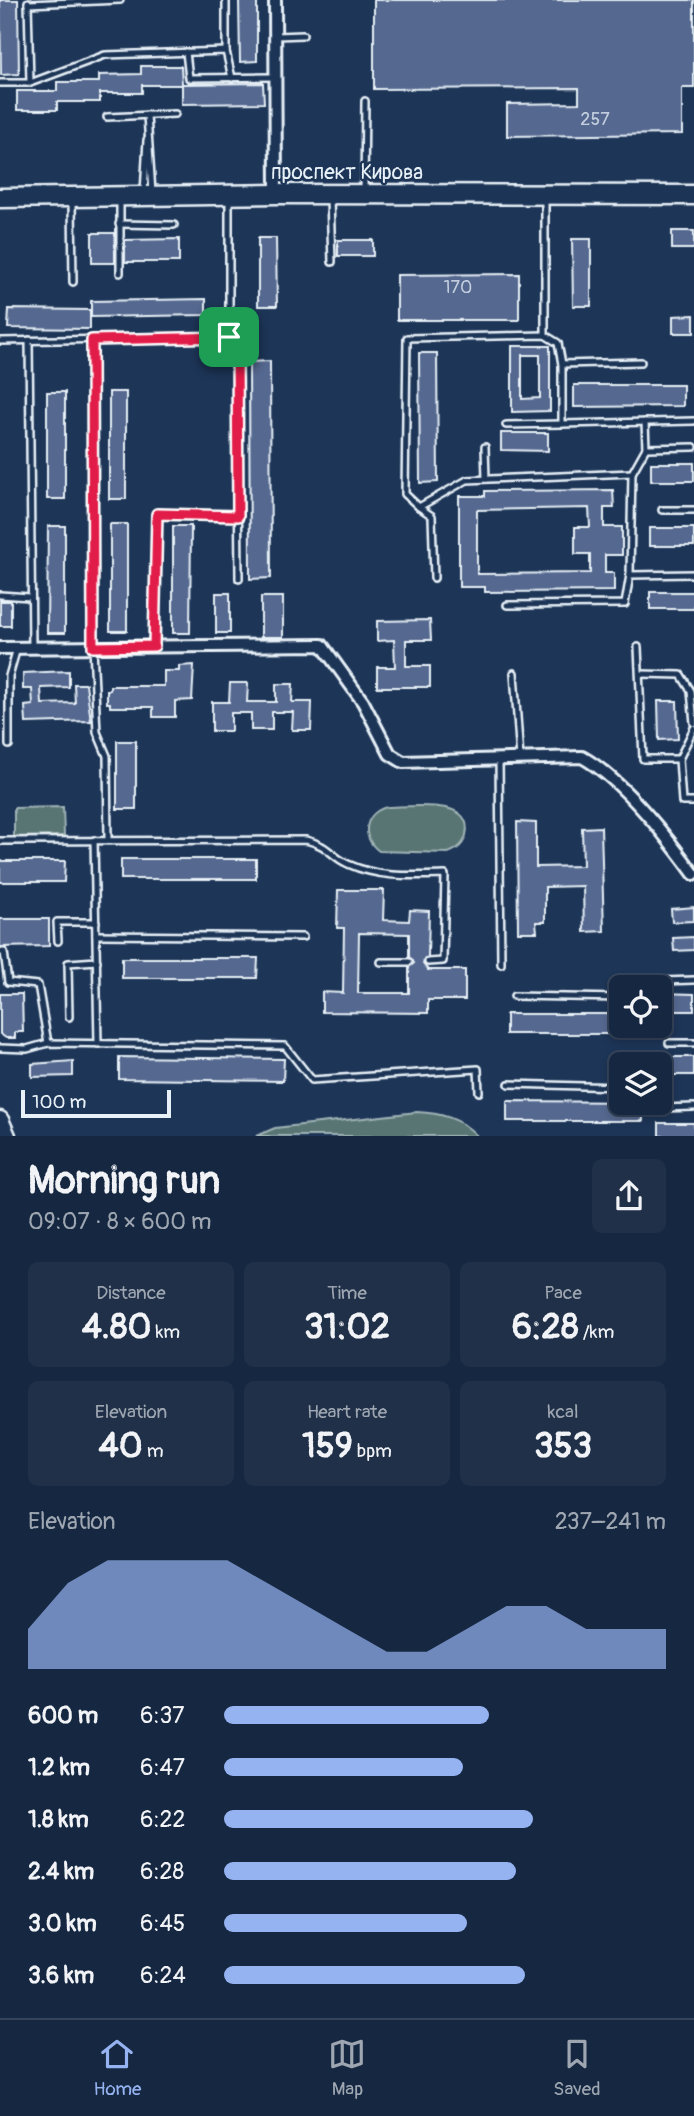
<!DOCTYPE html>
<meta charset="utf-8">
<style>
:root{--surface:#162841;--page:#1f3048;--text:#f1f3f6;--muted:#9ea6b1;--line:#35445a;--accent:#95b2f1}
body{margin:0;font-family:Pangolin,sans-serif;background:var(--page);color:var(--text);height:100vh;display:flex;flex-direction:column;font-size:26px;white-space:nowrap}
*{box-sizing:border-box;margin:0}
p{font-size:23px;color:var(--muted)}
.icon{flex:none;width:38px;height:38px;fill:none;stroke:currentColor;stroke-width:2;stroke-linecap:round;stroke-linejoin:round}
.map{position:relative;height:1136px;overflow:hidden}
.side{display:flex;flex-direction:column;background:var(--surface);flex:1}
.side>*{flex:none}
.fabs{position:absolute;left:609px;top:975px;display:grid;gap:14px}
.fabs a{display:grid;place-items:center;width:63px;height:63px;border-radius:10px;background:var(--surface);box-shadow:0 4px 10px #0003,0 0 0 2px var(--line);font-size:35px}
.scale{position:absolute;left:21px;bottom:18px;width:150px;box-sizing:border-box;padding-left:7px;border:4px solid #e8f1f8;border-top:0;font-size:19px;line-height:24px;white-space:nowrap;color:#e8f1f8;-webkit-text-stroke:5px #1d3557;paint-order:stroke}
.pin{position:absolute;display:grid;place-items:center;width:60px;height:60px;color:#fff;margin:-30px;border-radius:14px;box-shadow:0 4px 10px #0006}
.round{display:grid;place-items:center;flex:none;width:74px;height:74px;border-radius:10px;background:var(--page)}
.summary{display:flex;align-items:center;justify-content:space-between;height:119px;padding:0 28px}
h1{font-size:38px;font-weight:800;line-height:52px}
.metrics{display:grid;grid-template-columns:repeat(3,1fr);gap:10px;height:119px;padding:7px 28px}
.metrics div{display:grid;align-content:center;border-radius:10px;background:var(--page);text-align:center}
.metrics b{font-size:35px;font-weight:800}
.metrics small{font-size:19px;font-weight:400}
.metrics p{font-size:19px}
.chart{height:196px;padding:14px 28px}
.chart p{display:flex;justify-content:space-between}
.chart svg{width:100%;height:126px;margin-top:7px;fill:var(--accent);opacity:.7}
ul{padding:0 28px;list-style:none;font-size:23px}
li{display:grid;grid-template-columns:112px 84px 1fr;align-items:center;height:52px}
li i{height:18px;border-radius:9px;background:var(--accent)}
.tab-bar{display:flex;justify-content:space-around;align-items:center;height:98px;border-top:2px solid var(--line);background:var(--surface);font-size:19px;color:var(--muted)}
.tab-bar a{display:grid;justify-items:center;gap:4px}
.tab-bar .current{color:var(--accent)}
.map>svg:first-child{display:block}
</style>
<div class="map">
<svg width="694" height="1136" viewBox="0 0 694 1136">
<rect width="100%" height="100%" fill="#1d3557"/>
<filter id="ink" filterUnits="userSpaceOnUse"><feTurbulence type="fractalNoise" baseFrequency=".0143" numOctaves="2"/><feDisplacementMap in="SourceGraphic" scale="14" xChannelSelector="R" yChannelSelector="G"/><feConvolveMatrix kernelMatrix="1 2 1 2 8 2 1 2 1" color-interpolation-filters="sRGB"/></filter>
<g filter="url(#ink)">
<g fill="#587573" stroke="#a0b3b6" stroke-width="2">
<path d="M63,807l1,29 -50,1v-29z"/>
<path d="M387,807c22,0 88,-10 79,28 -2,10 -9,15 -18,18l-69,-2c-19,-14 -15,-38 8,-44z"/>
<path d="M417,1112c23,1 44,6 60,24h-221l19,-8z"/>
</g>
<g fill="#54678f" stroke="#e8f1f8" stroke-width="2" fill-rule="evenodd">
<path d="M0,0h18l1,74 -18,1z"/>
<path d="M239,0h18v61l-17,1z"/>
<path d="M374,0h320v88h-12v46l-175,2v-32l72,-1v-15l-205,1z"/>
<path d="M141,66h40l1,18 81,-1 1,20 -82,1v-19h-40v8h-42v9h-43v8h-40v-19h40v-9h42v-7l42,-1z"/>
<rect x="672" y="231" width="22" height="18"/>
<rect x="92" y="233" width="23" height="30"/>
<path d="M258,238h18l1,68h-19z"/>
<path d="M179,239v23h-54v-22z"/>
<path d="M572,239h19v67h-18z"/>
<rect x="338" y="240" width="35" height="16"/>
<path d="M519,274v46h-122v-45z"/>
<path d="M206,299v16l-115,2v-16z"/>
<path d="M9,309l81,1v19l-82,-1z"/>
<path d="M694,315v18h-21v-17z"/>
<path d="M512,346h38v65l-38,1zM522,355h18v43l-18,1z"/>
<path d="M419,353h18l1,129 -18,1z"/>
<path d="M270,361l1,217 -21,1 -1,-217z"/>
<path d="M574,385h109v21l-109,1z"/>
<rect x="47" y="392" width="18" height="107"/>
<rect x="109" y="392" width="17" height="107"/>
<path d="M501,433h47v18l-47,-1z"/>
<rect x="651" y="463" width="43" height="18"/>
<path d="M613,490l1,18h-10v19h18v28h-17v18h9v18l-129,1v-5h-26v-91h26v-5zM589,508l1,19h-15v27h15v19l-113,1v-64z"/>
<rect x="110" y="524" width="17" height="107"/>
<path d="M48,526h17v107h-18z"/>
<path d="M173,526h18l-1,107h-17z"/>
<rect x="649" y="528" width="45" height="18"/>
<rect x="650" y="592" width="44" height="17"/>
<rect x="216" y="593" width="14" height="40"/>
<rect x="261" y="597" width="22" height="40"/>
<rect x="0" y="601" width="11" height="25"/>
<path d="M430,620l1,20h-25v26h24v21h-53v-20h18l-1,-27 -17,1v-20z"/>
<path d="M194,665l-2,35 -17,1v16h-22v-10h-43v-4h-3v-13h3v-4h54v-15h15v-5z"/>
<path d="M69,671v16l-28,1 1,16 33,-1 -1,-19h12l5,37 -65,2 -1,-17 8,-1 -1,-16h-9v-16z"/>
<path d="M230,683h18l-1,19h29v-18h17l-1,18h20l-1,28h-19l1,-18h-21v18h-21v-17h-20v18h-19v-29h17z"/>
<path d="M658,701h19l1,38 -19,1z"/>
<rect x="117" y="741" width="19" height="68"/>
<path d="M517,822l19,1v44l47,-1 -1,-38 19,-1 3,104 -20,1 -1,-46 -38,1v35h-9l1,10h-19z"/>
<rect x="121" y="859" width="135" height="20"/>
<path d="M0,861h65l-1,21h-64z"/>
<path d="M338,890h46l-1,30 26,1 1,-11 19,1 -1,46 -4,2 -1,5 5,6h37v30h-37v13l-106,-1v-20l21,1 1,-65h-7zM359,933l50,1v23l5,6 -5,4v26h-51z"/>
<path d="M694,907v14l-22,1 -1,-13z"/>
<path d="M0,919h49v27l-49,1z"/>
<path d="M694,937v13l-20,1 -1,-13z"/>
<path d="M122,958h136l-1,20h-135z"/>
<path d="M660,993l34,1v17h-34z"/>
<path d="M0,994h22l1,38h-8v6h-9l-6,-4z"/>
<path d="M506,1014h115v12h21v8h-136z"/>
<path d="M119,1057l165,2 -1,22 -164,-2z"/>
<rect x="660" y="1057" width="34" height="18"/>
<path d="M73,1061v15l-41,1v-13z"/>
<path d="M507,1101l135,1 1,19h-136z"/>
<rect x="659" y="1123" width="35" height="13"/>
</g>
<g fill="none" stroke-linecap="round" stroke-linejoin="round">
<g stroke="#e8f1f8" stroke-width="10">
<g id="lane">
<path d="M226,0v51"/>
<path d="M28,2l2,81"/>
<path d="M28,4l92,-4"/>
<path d="M276,36l27,-1"/>
<path d="M186,52l3,26 87,-1"/>
<path d="M0,83h30l75,-28 121,-4 6,27"/>
<path d="M147,115l5,78"/>
<path d="M107,117l68,-3"/>
<path d="M364,192l1,-91"/>
<path d="M144,193l3,-53"/>
<path d="M229,198v139"/>
<path d="M330,198l2,64"/>
<path d="M545,198v137"/>
<path d="M72,201l1,81"/>
<path d="M119,224l55,1"/>
<path d="M120,273v-73"/>
<path d="M92,339l1,308 4,85 10,24 1,84"/>
<path d="M29,340l3,308"/>
<path d="M0,341l229,-4 8,7 2,235"/>
<path d="M562,364l79,-2"/>
<path d="M506,425l56,-1"/>
<path d="M485,447l1,32"/>
<path d="M646,448l48,-1"/>
<path d="M419,507l-14,-13 2,-156 138,-3 13,8 4,21v60l132,-3"/>
<path d="M662,510h32"/>
<path d="M630,575l64,-1"/>
<path d="M434,578l-2,-62 -13,-9 48,-27 165,-7"/>
<path d="M0,595l30,2"/>
<path d="M507,605l118,-1 5,-29 2,-102 14,-25 -1,-26"/>
<path d="M154,646l3,-132 81,2"/>
<path d="M638,647l5,112h36"/>
<path d="M514,673l6,86"/>
<path d="M641,674l40,1 10,16 3,32"/>
<path d="M694,728l-15,31 3,43h12"/>
<path d="M9,745v-69l8,-28"/>
<path d="M499,759l2,205"/>
<path d="M94,840l4,204"/>
<path d="M0,841l306,-1c24,6 24,16 42,24 31,14 63,12 97,11l-2,86 -15,1"/>
<path d="M96,935l207,2"/>
<path d="M58,941l-1,-19h39"/>
<path d="M0,952h4l4,30 30,3 10,58"/>
<path d="M381,962h28"/>
<path d="M652,987l10,-6 32,-1"/>
<path d="M514,996l107,2"/>
<path d="M69,1017l-1,-54 29,-2"/>
<path d="M669,1043h25"/>
<path d="M0,1048l27,1 21,-6 237,3 27,34 166,-11 1,23"/>
<path d="M509,1084l112,3"/>
<path d="M655,1102l7,6 32,-1"/>
</g>
</g>
<g stroke="#e8f1f8" stroke-width="16">
<g id="street">
<path d="M275,0l1,194"/>
<path d="M0,648l322,-3 41,57 27,52 13,8 179,-5c40,22 85,80 112,117"/>
</g>
</g>
<g stroke="#e8f1f8" stroke-width="21">
<path id="secondary" d="M0,1120l7,16"/>
</g>
<g stroke="#e8f1f8" stroke-width="23">
<path id="primary" d="M0,198l276,-4 418,1"/>
</g>
<use href="#lane" stroke="#1d3557" stroke-width="5"/>
<use href="#street" stroke="#1d3557" stroke-width="10"/>
<use href="#secondary" stroke="#1d3557" stroke-width="16"/>
<use href="#primary" stroke="#1d3557" stroke-width="18"/>
</g>
</g>
<g fill="none" stroke-linecap="round" stroke-linejoin="round" filter="url(#ink)">
<g stroke="#fff" stroke-width="14">
<path id="route" d="M229,337l8,7 1,172 -81,-2 -3,132 -61,1 -1,-307z"/>
</g>
<use href="#route" stroke="#e11d48" stroke-width="9"/>
</g>
<g text-anchor="middle" stroke-width="5" stroke-linejoin="round" paint-order="stroke">
<g font-size="18" fill="#c3cede">
<text x="595" y="125">257</text>
<text x="458" y="293">170</text>
</g>
<g font-size="21" fill="#e8f1f8" stroke="#1d3557">
<text x="347" y="179">проспект Кирова</text>
</g>
</g>
</svg>
<div class="fabs">
<a><svg class="icon" aria-label="locate" viewBox="0 0 24 24"><circle cx="12" cy="12" r="6"/><path d="M12 2v4M12 18v4M2 12h4M18 12h4"/></svg></a>
<a><svg class="icon" aria-label="layers" viewBox="0 0 24 24"><path d="M12 4l9 5-9 5-9-5zM3 14l9 5 9-5"/></svg></a>
</div>
<div class="scale">100 m</div>
<div class="pin" style="left:229px;top:337px;background:#1e9e55"><svg class="icon" aria-label="arrive" viewBox="0 0 24 24"><path d="M6 21V4h12l-3 4 3 4H6"/></svg></div>
</div>
<section class="side">
<div class="summary"><div><h1>Morning run</h1><p>09:07 · 8 × 600 m</p></div><a class="round"><svg class="icon" aria-label="share" viewBox="0 0 24 24"><path d="M12 15V3M7 8l5-5 5 5M5 13v7h14v-7"/></svg></a></div>
<div class="metrics">
<div><p>Distance</p><b>4.80<small> km</small></b></div>
<div><p>Time</p><b>31:02</b></div>
<div><p>Pace</p><b>6:28<small> /km</small></b></div>
</div>
<div class="metrics">
<div><p>Elevation</p><b>40<small> m</small></b></div>
<div><p>Heart rate</p><b>159<small> bpm</small></b></div>
<div><p>kcal</p><b>353</b></div>
</div>
<div class="chart"><p><span>Elevation</span>237–241 m</p>
<svg viewBox="0 0 160 44" preserveAspectRatio="none"><path d="M0 44V30L10 14L20 6L30 6L40 6L50 6L60 14L70 22L80 30L90 38L100 38L110 30L120 22L130 22L140 30L150 30L160 30V44z"/></svg>
</div>
<ul>
<li><b>600 m</b>6:37<i style="width:60%"></i></li>
<li><b>1.2 km</b>6:47<i style="width:54%"></i></li>
<li><b>1.8 km</b>6:22<i style="width:70%"></i></li>
<li><b>2.4 km</b>6:28<i style="width:66%"></i></li>
<li><b>3.0 km</b>6:45<i style="width:55%"></i></li>
<li><b>3.6 km</b>6:24<i style="width:68%"></i></li>
</ul>
</section>
<nav class="tab-bar">
<a class="current"><svg class="icon" aria-label="home" viewBox="0 0 24 24"><path d="M3 11l9-7 9 7M6 9v11h12V9"/></svg>Home</a>
<a><svg class="icon" aria-label="map" viewBox="0 0 24 24"><path d="M3 6l6-2 6 2 6-2v14l-6 2-6-2-6 2zM9 4v14M15 6v14"/></svg>Map</a>
<a><svg class="icon" aria-label="saved" viewBox="0 0 24 24"><path d="M7 4h10v16l-5-4-5 4z"/></svg>Saved</a>
</nav>
